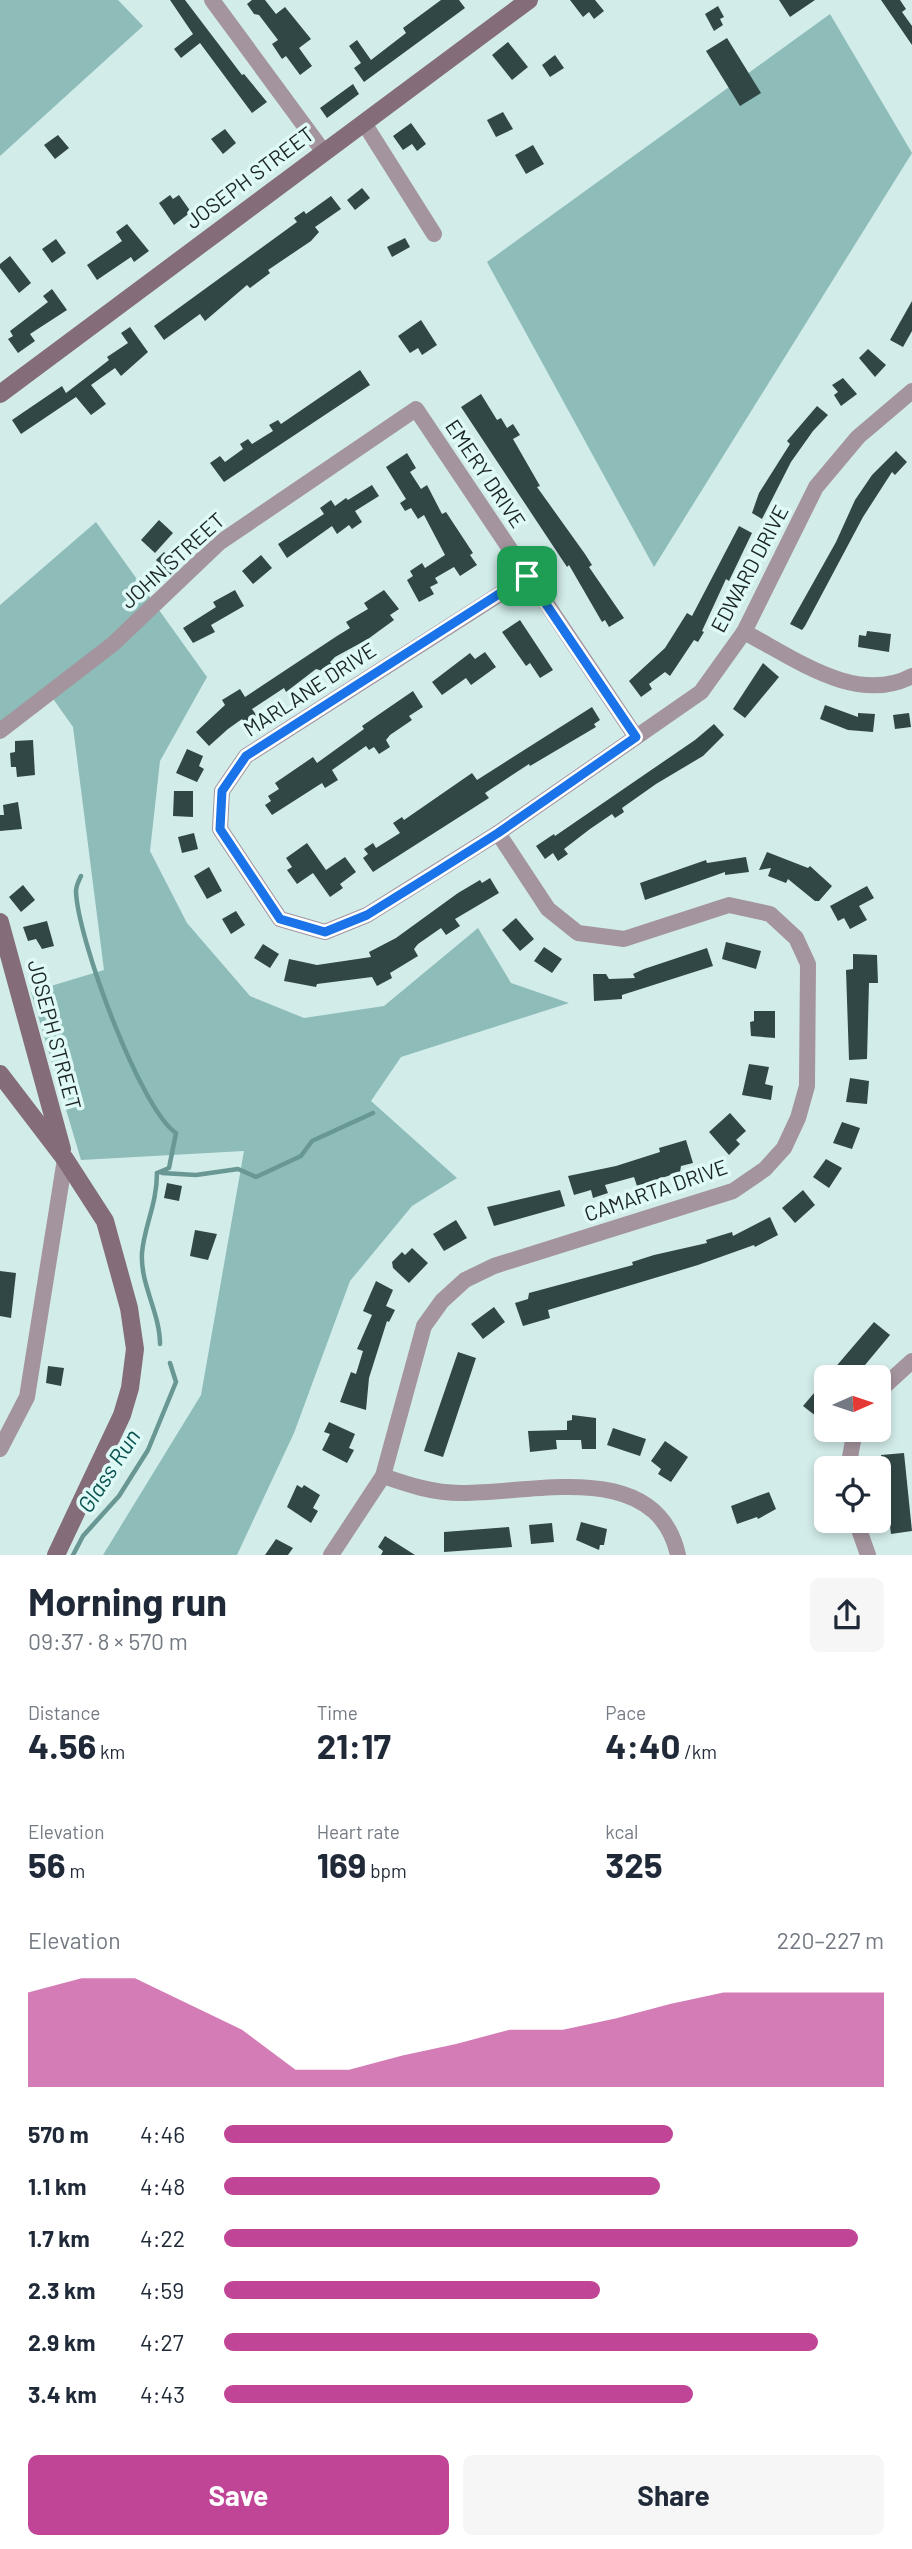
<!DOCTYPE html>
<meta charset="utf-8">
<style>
:root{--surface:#fff;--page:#f6f6f7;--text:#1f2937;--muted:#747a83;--accent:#c14596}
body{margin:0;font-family:Barlow,sans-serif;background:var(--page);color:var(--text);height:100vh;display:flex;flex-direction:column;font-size:26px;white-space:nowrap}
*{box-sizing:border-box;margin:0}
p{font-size:23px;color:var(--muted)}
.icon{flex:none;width:38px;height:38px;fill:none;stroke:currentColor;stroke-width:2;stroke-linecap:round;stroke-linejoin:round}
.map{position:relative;height:1555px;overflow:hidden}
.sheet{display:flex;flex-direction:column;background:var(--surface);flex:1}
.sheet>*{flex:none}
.needle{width:46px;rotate:87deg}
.fabs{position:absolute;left:814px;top:1365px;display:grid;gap:14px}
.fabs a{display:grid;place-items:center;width:77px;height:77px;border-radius:10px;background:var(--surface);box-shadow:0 4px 10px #0003;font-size:35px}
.pin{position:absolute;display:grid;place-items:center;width:60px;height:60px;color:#fff;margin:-30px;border-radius:14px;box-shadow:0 4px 10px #0006}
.round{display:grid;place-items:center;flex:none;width:74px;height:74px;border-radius:10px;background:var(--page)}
.summary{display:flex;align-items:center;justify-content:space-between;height:119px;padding:0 28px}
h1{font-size:38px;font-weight:700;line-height:52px}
.metrics{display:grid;grid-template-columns:repeat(3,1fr);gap:10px;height:119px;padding:7px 28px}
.metrics div{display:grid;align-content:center}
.metrics b{font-size:35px;font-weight:700}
.metrics small{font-size:19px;font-weight:400}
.metrics p{font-size:19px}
.chart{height:196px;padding:14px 28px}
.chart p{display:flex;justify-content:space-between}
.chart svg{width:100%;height:126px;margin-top:7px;fill:var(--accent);opacity:.7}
.button{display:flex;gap:14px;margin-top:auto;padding:14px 28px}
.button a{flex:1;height:80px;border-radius:10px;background:var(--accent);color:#fff;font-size:28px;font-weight:700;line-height:80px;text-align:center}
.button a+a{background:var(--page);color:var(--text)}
ul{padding:0 28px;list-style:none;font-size:23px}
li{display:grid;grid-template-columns:112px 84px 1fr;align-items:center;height:52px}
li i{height:18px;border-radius:9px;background:var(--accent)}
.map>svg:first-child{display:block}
</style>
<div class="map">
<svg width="912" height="1555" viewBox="0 0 912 1555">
<rect width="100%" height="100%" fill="#d2ecea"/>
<g fill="#8dbcb9">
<path d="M0,0h118l25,26 -143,130z"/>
<path d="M830,14l82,139 -258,414 -167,-305z"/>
<path d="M96,522l111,155 -47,84 -10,90 37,72 63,73 54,22 80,-12 94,-78 33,55 58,20 -168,54 -30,44 86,77 -45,28 -62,75 -56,152 -57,122h-134l98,-160 43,-244 -163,9 -50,-168 73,-22 -31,-243 -24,-34 -49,31v-119z"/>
</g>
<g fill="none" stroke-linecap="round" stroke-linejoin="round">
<g stroke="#689794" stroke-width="4.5">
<path d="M81,876c-2,4 -5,10 -5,15 1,46 64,218 100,242l-7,35 -12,5"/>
<path d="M157,1173c0,31 -13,54 -15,80 -2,31 18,60 18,91"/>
<path d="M162,1173l34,2 42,-6 18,8 45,-21 11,-15 61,-28"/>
<path d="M73,1555l10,-19 36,-40 29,-46 28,-68 -6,-19"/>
</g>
</g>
<g fill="#314745">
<path d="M170,0h15l57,75 2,-1 23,28 -15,11 -52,-70 -19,15 -7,-9 19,-15z"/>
<path d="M252,0h13l11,14 9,-7 26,32 -12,9 13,18 -12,9 -14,-19 -4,3 -10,-15 6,-4 -19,-25 -5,-1 -7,-10z"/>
<path d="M441,0h18l6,8 -101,74 -10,-14 7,-5 -12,-17 8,-6 14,20 35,-27 -3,-5z"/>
<path d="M570,0h25l9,11 -10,8 -5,-7 -6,5z"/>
<path d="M779,0h36l-25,17z"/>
<path d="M881,0h19l6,9 -4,3 10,14v19z"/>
<path d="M718,6l6,11 -4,2 3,6 -9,6 -9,-17z"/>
<path d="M727,38l34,55 -21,13 -34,-55z"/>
<path d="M508,42l20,25 -16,13 -20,-25z"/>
<path d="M555,55l9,13 -14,9 -8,-12z"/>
<path d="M353,84l6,10 -32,24 -7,-10z"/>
<path d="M503,112l10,17 -17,8 -9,-17z"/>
<path d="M411,123l15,21 -9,7 -5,-7 -9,6 -10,-14z"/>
<path d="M225,129l11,14 -13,11 -12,-15z"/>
<path d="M58,135l11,13 -14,11 -11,-14z"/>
<path d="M533,145l11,19 -18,10 -11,-19z"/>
<path d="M362,188l8,10 -15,12 -8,-10z"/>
<path d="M170,195l3,4 6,-4 12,17 -17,13 -15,-22z"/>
<path d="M331,196l10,13 -26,18 4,5 -8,9 -43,29 2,3 -20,15 -3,-3 -42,36 -5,-7 -36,26 -10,-14 143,-104 -3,-4 10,-7 2,3z"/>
<path d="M127,224l22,27 -15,11 -3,-5 -34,23 -10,-15 35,-24 -6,-9z"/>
<path d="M405,238l5,9 -18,10 -5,-10z"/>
<path d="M56,239l10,14 -14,10 -10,-14z"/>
<path d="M10,256l21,27 -12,10 -19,-25v-4z"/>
<path d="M52,289l15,21 -37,24 5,7 -17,12 -10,-14 5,-3 -3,-5 38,-29 -5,-6z"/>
<path d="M912,301v30l-9,16 -13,-7z"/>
<path d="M421,320l16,25 -15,10 -4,-7 -8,5 -12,-17z"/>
<path d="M130,327l18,25 -27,24 -6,-8 -24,17 15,19 -15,11 -15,-18 -55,37 -9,-14 50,-34 4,7 34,-26 9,-7 -2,-3 21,-14 -7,-10z"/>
<path d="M868,349l18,16 -11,12 -16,-19z"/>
<path d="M360,370l10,15 -146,97 -14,-19 10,-7 5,6 18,-13 -3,-5 8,-5 4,5 21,-13 -4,-6 9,-5 3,4z"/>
<path d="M843,378l14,16 -16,12 -7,-11 4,-3 -6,-7z"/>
<path d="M481,394l16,26 4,-2 6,10 6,-4 7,11 -7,4 27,47 -3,1 48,67 7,11 -3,2 35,51 -15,9 -4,-7 -3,2 -33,-57 -2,2 -106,-160z"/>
<path d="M817,406l11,9 -15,16 -22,31 -29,57 -10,-6 7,-20 31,-49 -3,-3z"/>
<path d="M896,451l11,11 -12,13 -3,-3 -29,45 -58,109 -3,4 -12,-6 46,-82 19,-42 17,-25z"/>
<path d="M407,453l9,15 -6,4 11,17 6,-4 15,29 4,-2 27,41 -3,2 7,10 -17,11 -6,-9 -19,11 3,5 -8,4 4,7 -15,8 -12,-22 6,-4 -3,-5 12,-8 3,5 20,-13 -21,-40 -6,4 -7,-11 -6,3 -5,-8 6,-4 -20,-32z"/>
<path d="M372,485l7,11 -24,15 7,11 -10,7 -3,-4 -12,9 -5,-8 -45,32 -9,-14 46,-30 -4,-6 11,-8 4,6 11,-8 2,2z"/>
<path d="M159,520l14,13 -18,20 -14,-13z"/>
<path d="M739,526l13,7 -23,48 -3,-2 -24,52 2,1 -6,10 -4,-2 -24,36 -5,-4 -16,12 3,5 -11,8 -12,-16 36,-33 22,-35 5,3z"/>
<path d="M164,552l15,14 -9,9 -14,-15z"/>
<path d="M261,555l11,13 -19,16 -11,-13z"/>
<path d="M235,590l9,16 -33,19 4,7 -22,11 -10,-15 33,-21 -3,-5z"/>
<path d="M384,590l15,19 -9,6 4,5 -26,19 -33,18 -5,5 2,3 -9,6 -7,-2 -30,23 -2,-4 -32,21 5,7 -12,8 -3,-5 -14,10 -19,17 -13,-14 29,-27 -3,-5 18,-11 5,8 92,-61 13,-8 -4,-6 22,-13 -4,-6z"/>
<path d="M520,620l33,50 -13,8 -10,-15 -4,3 -24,-34z"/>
<path d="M867,631l24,3 -2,18 -31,-5 1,-12 7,1z"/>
<path d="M485,652l11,15 -25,18 -5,-7 -24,17 -10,-13 38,-29 5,6z"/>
<path d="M763,663l16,14 -34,41 -12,-9z"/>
<path d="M413,691l10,16 -14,9 3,4 -22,15 -4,5 4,7 -11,7 -5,-7 -5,3 -3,-4 -34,24 6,10 -13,8 -3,-5 -50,32 -7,-10 6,-4 -3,-5 11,-7 -4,-6 38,-26 4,6 47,-34 -2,-3z"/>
<path d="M825,705l33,12v-4l17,1 -2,18 -25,-2 -28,-11z"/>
<path d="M592,707l8,13 -6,4 2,3 -66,39 -1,-2 -44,29 4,5 -116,74 -10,-14 5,-4 -4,-5 9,-6 3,5 24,-15 -7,-10 9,-6 2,3 68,-47 5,7z"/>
<path d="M909,713l2,14 -16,2 -2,-14z"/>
<path d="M714,724l10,11 -21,21 -47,28 -34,24 2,4 -9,6 -3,-4 -22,15 -26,20 4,5 -10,7 -5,-8 -8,6 -9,-13 18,-12 1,2 140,-96z"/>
<path d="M33,740l2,35 -18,2 -1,-10h-5l-1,-14 5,-1v-11z"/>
<path d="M187,749l16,7 -4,10 5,3 -7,13 -21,-9z"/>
<path d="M174,791h19v26l-20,-1z"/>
<path d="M18,802l4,27 -22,2v-16h4l-1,-10z"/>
<path d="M194,833l4,16 -16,4 -4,-16z"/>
<path d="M307,843l19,27 19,-13 11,15 -16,12 3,4 -13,9 -17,-24 -16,11 -10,-14 5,-3 -6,-9z"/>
<path d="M767,852l41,16 2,-2 22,20 -13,15h-4l-27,-22 -2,4 -18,-7 3,-8 -12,2z"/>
<path d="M746,857l3,15 -24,3v-3l-80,28 -5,-17 66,-23 1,3z"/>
<path d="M209,867l13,24 -15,8 -13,-23z"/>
<path d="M490,878l9,15 -44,26 5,7 -14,9 -5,-7 -23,16 -4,5 4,7 -28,17 2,5 -15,8 -5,-9 -55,7 -1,3 -32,-6 5,-22 28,6 54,-8 -2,-5 27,-14 62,-45 22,-13 2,3z"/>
<path d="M23,885l12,15 -14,12 -12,-15z"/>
<path d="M867,886l7,12 -15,8 8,14 -17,9 -6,-11 -6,3 -8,-15z"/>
<path d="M236,911l9,14 -14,9 -9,-15z"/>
<path d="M516,918l18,21 -14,12 -18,-21z"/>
<path d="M47,921l7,25 -12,3 -6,-10 -8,2 -5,-14z"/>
<path d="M726,942l35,9 -5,18 -34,-10z"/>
<path d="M263,944l16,10 -9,14 -16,-10z"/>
<path d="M544,947l18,12 -10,14 -18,-12z"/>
<path d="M707,948l6,18 -91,29v4l-28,2 -1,-27h13l3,5 26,-1 -2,-4 11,-5z"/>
<path d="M853,954l24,1 1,28h-9l-2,76 -18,1 -3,-90 7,-1z"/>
<path d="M754,1011h21v27l-24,-2 -1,-14 4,-1z"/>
<path d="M749,1064l20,3 -4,17 8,2 -2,14 -29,-5z"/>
<path d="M850,1078l19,3 -2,23 -21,-2z"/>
<path d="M730,1113l16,18 -10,9 4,4 -11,11 -20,-23z"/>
<path d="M842,1122l18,6 -8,21 -19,-6z"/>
<path d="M686,1140l7,23 -12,3 -1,6 -43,14 -3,-9 -29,8 3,8 -15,5 -2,-8 -17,5 -6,-19 48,-10 44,-14 -1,-4z"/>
<path d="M826,1159l16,9 -13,20 -16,-11z"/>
<path d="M167,1183l15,3 -3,15 -15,-3z"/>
<path d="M560,1190l5,16 -71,20 -7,-19z"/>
<path d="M803,1190l12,15 -20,18 -13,-15z"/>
<path d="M770,1217l8,18 -23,12 -1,-2 -56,20 -150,45 2,8 -27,8 -8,-23 13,-4 1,-6 104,-28 -1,-3 22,-7 53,-12 -1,-3 26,-8 1,4z"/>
<path d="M456,1220l11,18 -23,13 -11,-17z"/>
<path d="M195,1230l22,4 -9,26 -18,-4z"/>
<path d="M412,1248l16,15 -19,20 -16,-15 -1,-6 10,-10 3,3z"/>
<path d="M0,1271l16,2 -5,45 -11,-2z"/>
<path d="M376,1281l17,9 -7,16 9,4 -6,12 -2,-1 -18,57 -3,32 -26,-8 11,-30 5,2 7,-23 -6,-2 15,-34 -9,-4z"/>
<path d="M494,1307l11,15 -22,17 -12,-15z"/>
<path d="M874,1322l16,13 -35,42h-28z"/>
<path d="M458,1352l18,6 -33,99 -19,-6z"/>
<path d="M48,1366l16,2 -3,18 -15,-3z"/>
<path d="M826,1379v35l-5,6 -18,-14z"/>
<path d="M572,1415l24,3v31h-14l-1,-9h-25l1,9 -27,3 -2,-21 39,-1v-9l5,-1z"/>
<path d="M329,1422l26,12 -6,14 5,2 -7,13 -25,-13 8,-16 -6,-2z"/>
<path d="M613,1428l33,11 -6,17 -33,-11z"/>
<path d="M665,1441l23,16 -17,25 -13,-8 3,-5 -10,-8z"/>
<path d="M904,1453l8,78 -21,3 -10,-79z"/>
<path d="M297,1485l5,3 2,-3 16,10 -7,13 5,3 -7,12 -24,-16z"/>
<path d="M769,1492l7,17 -18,10 -1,-2 -20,7 -6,-18z"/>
<path d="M581,1522l26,7 -3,16h-4l-1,5 -23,-10z"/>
<path d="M552,1523l2,19 -23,2 -2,-19z"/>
<path d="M509,1527l3,20 -68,5v-20z"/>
<path d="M385,1536l30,19h-34l2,-4 -5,-4z"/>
<path d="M276,1539l17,9 -5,7h-23z"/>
</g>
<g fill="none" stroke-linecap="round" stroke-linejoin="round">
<g stroke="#a4949d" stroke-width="16">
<path d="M212,0l111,151"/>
<path d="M364,123l70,111"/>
<path d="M528,576l-282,180 -24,35 -2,38 60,90 45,13 42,-17 131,-82 203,-141 43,-60 72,-145 42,-50 54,-46"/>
<path d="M744,632c49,25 112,74 168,44"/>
<path d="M0,731l113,-87 106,-101 197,-134 220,328"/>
<path d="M878,1392l34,-31"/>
<path d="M0,1449l27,-52 38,-238"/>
<path d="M848,1468l7,-38"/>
<path d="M383,1476c26,9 50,17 78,17 70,1 195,-36 217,62"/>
<path d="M856,1521l12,34"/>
<path d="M331,1555l52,-79 41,-150 18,-25 23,-21 29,-14 239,-75 32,-22 19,-21 14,-30 9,-32 1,-122 -12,-26 -26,-24 -41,-9 -105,34 -46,-6 -30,-24 -50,-76"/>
</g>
<g stroke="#846d79" stroke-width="18">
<path d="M0,394l529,-394"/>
<path d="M0,922l62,227"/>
<path d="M0,1074l65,85 40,62 24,87 6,41 -5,39 -8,27 -66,140"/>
</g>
</g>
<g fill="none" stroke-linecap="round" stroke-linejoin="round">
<g stroke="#fff" stroke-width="14">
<path id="route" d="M527,576l109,161 -138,96 -65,41 -66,41 -42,17 -45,-13 -60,-90 2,-38 24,-35z"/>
</g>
<use href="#route" stroke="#1a73e8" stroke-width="9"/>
</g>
<g text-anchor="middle" stroke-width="7" stroke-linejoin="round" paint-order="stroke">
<g font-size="21" fill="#1b2424" stroke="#dff9f7">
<text transform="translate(250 178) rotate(-37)" y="7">JOSEPH STREET</text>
<text transform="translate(485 474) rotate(56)" y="7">EMERY DRIVE</text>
<text transform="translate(173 561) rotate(-42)" y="7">JOHN STREET</text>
<text transform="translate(750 569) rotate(-62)" y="7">EDWARD DRIVE</text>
<text transform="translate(310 690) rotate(-33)" y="7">MARLANE DRIVE</text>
<text transform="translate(54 1035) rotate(75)" y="7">JOSEPH STREET</text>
<text transform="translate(656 1191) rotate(-19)" y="7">CAMARTA DRIVE</text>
</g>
<g font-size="23" font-style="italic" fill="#08504e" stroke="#dff9f7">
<text transform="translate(109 1471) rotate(-57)" y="8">Glass Run</text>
</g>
</g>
</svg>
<div class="fabs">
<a><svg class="needle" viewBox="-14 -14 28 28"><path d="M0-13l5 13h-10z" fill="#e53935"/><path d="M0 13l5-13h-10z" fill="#747a83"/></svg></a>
<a><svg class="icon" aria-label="locate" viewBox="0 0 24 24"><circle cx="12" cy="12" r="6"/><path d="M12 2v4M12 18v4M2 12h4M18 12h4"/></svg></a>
</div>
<div class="pin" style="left:527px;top:576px;background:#1e9e55"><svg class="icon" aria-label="arrive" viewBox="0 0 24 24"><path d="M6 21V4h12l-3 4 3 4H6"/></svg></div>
</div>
<section class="sheet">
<div class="summary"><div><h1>Morning run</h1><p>09:37 · 8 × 570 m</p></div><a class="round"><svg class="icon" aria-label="share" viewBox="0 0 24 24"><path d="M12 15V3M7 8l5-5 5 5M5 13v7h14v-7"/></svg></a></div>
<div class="metrics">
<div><p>Distance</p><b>4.56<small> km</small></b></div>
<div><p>Time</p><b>21:17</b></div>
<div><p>Pace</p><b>4:40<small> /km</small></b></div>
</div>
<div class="metrics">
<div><p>Elevation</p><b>56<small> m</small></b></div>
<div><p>Heart rate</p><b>169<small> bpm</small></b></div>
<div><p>kcal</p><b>325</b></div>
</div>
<div class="chart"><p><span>Elevation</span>220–227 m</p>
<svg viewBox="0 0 160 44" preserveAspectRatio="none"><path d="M0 44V11L10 6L20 6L30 15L40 24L50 38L60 38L70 33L80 29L90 24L100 24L110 20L120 15L130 11L140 11L150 11L160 11V44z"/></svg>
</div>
<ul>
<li><b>570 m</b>4:46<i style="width:68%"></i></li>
<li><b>1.1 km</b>4:48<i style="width:66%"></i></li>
<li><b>1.7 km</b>4:22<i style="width:96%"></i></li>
<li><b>2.3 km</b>4:59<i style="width:57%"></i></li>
<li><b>2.9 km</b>4:27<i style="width:90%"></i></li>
<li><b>3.4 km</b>4:43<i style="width:71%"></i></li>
</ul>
<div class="button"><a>Save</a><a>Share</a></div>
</section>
